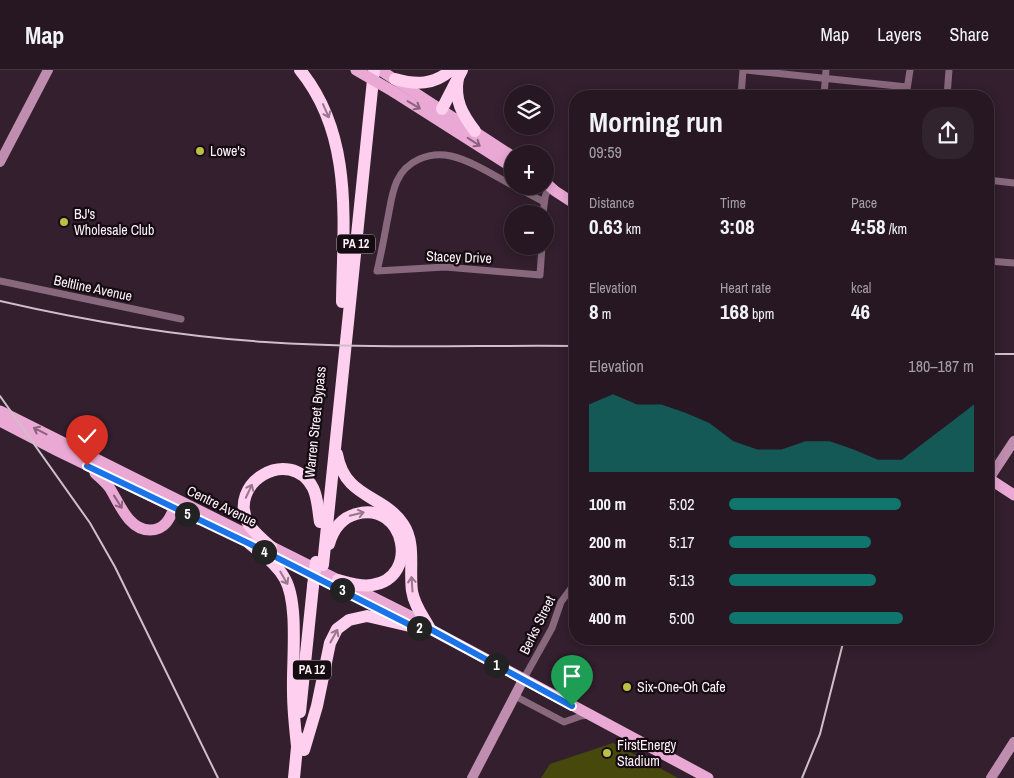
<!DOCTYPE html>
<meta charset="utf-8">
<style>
:root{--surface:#261722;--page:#32242f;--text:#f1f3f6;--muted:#a49fa5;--line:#423640;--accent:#0f766e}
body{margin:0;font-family:"Archivo Narrow",sans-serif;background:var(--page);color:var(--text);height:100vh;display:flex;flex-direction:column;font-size:19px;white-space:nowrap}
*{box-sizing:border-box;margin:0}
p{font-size:16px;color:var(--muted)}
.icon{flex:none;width:28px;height:28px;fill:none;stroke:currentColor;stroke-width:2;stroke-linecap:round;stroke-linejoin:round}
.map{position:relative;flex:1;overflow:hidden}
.panel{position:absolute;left:569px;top:20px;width:425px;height:555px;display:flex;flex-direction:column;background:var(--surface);border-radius:20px;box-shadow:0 2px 12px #0003,0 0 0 1px var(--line)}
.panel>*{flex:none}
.buttons{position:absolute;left:504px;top:15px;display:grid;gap:10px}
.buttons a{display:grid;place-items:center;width:50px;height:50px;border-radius:50%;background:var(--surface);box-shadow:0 2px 12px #0003,0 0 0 1px var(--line);font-size:25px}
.pin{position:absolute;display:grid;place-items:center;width:42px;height:42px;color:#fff;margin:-51px -21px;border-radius:50% 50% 50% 0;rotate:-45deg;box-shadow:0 0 5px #0007}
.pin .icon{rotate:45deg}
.km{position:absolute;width:25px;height:25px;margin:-12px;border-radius:50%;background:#222;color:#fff;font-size:14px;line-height:25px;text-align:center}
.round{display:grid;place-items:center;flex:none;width:52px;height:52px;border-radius:20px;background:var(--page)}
.head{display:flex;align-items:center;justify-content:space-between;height:85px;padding:0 20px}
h1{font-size:28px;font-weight:700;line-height:38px}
.stats{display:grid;grid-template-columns:repeat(3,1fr);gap:8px;height:85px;padding:5px 20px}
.stats div{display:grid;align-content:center}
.stats b{font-size:21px;font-weight:700}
.stats small{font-size:14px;font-weight:400}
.stats p{font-size:14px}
.chart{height:140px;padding:10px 20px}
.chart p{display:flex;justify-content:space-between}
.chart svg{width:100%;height:90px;margin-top:5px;fill:var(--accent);opacity:.7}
ul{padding:0 20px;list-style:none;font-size:16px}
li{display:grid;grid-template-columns:80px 60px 1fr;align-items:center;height:38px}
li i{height:12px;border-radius:6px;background:var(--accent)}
header{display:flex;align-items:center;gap:30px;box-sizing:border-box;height:70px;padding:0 25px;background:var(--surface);border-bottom:1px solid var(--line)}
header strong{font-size:24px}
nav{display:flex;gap:28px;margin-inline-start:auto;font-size:18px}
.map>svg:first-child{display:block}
</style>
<header>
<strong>Map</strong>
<nav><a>Map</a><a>Layers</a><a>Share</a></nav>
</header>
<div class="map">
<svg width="1014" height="708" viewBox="0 0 1014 708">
<rect width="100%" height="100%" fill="#331f2d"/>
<path fill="#47490c" d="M613,673l65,35h-137l9,-14z"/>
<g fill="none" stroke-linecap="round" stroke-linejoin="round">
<g stroke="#88687d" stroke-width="7">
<path d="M746,0l161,17"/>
<path d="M741,26l2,-26"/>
<path d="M824,26l2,-26"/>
<path d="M906,26l4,-26"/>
<path d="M947,26l2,-26"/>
<path d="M988,110l26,3"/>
<path d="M512,115c-19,-10 -40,-24 -61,-29 -22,-5 -45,5 -54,25 -6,13 -7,28 -10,41 -3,16 -6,33 -10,49l68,-4 95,8 2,-29"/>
<path d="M514,116l30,16"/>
<path d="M543,144l2,-17 4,-11"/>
<path d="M988,191l26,2"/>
<path d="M0,211l181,38"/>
<path d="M523,610l29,-52 9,-26 14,-19"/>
<path d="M515,626l49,26 17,-6 8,-1"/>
</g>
<g stroke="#bf8daf" stroke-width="10">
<path d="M0,92l48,-92"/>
<path d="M989,409l25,-38"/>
<path d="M472,708l51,-98"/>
<path d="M991,708l23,-36"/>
</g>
<g stroke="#eaa9d5" stroke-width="11">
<path d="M380,0l132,86"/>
<path d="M394,22l118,75"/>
<path d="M545,112l10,9 20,13"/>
<path d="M0,341l418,209 12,9 278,149"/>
<path d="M0,351l58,30 140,68"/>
<path d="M95,403c5,5 10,9 14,14 10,15 19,43 41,43 17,0 21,-15 27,-28"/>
<path d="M988,408l26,17"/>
</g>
<g stroke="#ffcfef" stroke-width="12">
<path d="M300,0c54,66 43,152 42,232"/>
<path d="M458,8c-4,22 4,36 17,53"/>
<path d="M395,9c21,6 39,6 56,-9"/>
<path d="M442,39l20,-39"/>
<path d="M337,384c8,45 46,40 66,70 13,19 6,45 9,67 2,14 11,25 18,38"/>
<path d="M250,474c13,11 27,20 35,35 14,25 7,83 8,113 0,18 2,36 4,54"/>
<path d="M329,474c4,-14 12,-26 27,-30 49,-14 65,64 16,71 -12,2 -23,-2 -34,-5"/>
<path d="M271,477c-8,-7 -16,-14 -22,-22 -24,-42 41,-80 64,-37 5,10 5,23 7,34"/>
<path d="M323,495l51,-495"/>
<path d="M300,642l13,-126"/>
<path d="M304,680l13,-44 13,-63 7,-14 12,-9 18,-4 47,11"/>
<path d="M294,708l4,-41"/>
</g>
<g stroke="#cebfc9" stroke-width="2">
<path d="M0,231c87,20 175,35 265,41 102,7 207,3 310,4"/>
<path d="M988,284h26"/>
<path d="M0,326l90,127 25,44 103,211"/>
<path d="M802,708l18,-44 24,-95"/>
</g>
<path stroke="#eaa9d5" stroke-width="11" d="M356,0l38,22"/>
<path stroke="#ffcfef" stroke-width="12" d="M313,516l3,-24"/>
</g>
<defs><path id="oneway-shaft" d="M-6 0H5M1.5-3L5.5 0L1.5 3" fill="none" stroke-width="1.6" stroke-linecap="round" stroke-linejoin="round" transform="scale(1.25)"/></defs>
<g stroke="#8a627d">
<use href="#oneway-shaft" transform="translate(414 35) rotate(31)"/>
<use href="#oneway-shaft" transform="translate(474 72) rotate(33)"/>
<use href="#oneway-shaft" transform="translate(40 361) rotate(-153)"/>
<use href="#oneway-shaft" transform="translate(118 432) rotate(58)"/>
</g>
<g stroke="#96778c">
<use href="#oneway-shaft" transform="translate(326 41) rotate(66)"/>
<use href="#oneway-shaft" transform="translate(249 421) rotate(-65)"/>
<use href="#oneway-shaft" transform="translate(357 444) rotate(-14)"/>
<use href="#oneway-shaft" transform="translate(284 508) rotate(60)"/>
<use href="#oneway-shaft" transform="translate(412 514) rotate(-94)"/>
<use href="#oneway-shaft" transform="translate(334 566) rotate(-61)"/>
</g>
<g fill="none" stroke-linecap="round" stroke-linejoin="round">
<g stroke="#fff" stroke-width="10">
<path id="route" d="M87,396l163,78 164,83 16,2 142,77"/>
</g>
<use href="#route" stroke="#1a73e8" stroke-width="6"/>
</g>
<g fill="#bbc045" stroke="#150c12" stroke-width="2">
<circle cx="200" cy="81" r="5"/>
<circle cx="64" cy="152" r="5"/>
<circle cx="627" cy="617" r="5"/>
<circle cx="607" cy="683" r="5"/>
</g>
<g text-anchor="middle" stroke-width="4.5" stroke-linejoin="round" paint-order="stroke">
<g fill="#150c12" stroke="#b8acb4" stroke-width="1">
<rect x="337" y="164.5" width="38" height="19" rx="4"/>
<rect x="293" y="590.5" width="38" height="19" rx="4"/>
</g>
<g font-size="12" font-weight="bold" fill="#fef0f9">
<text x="356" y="178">PA 12</text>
<text x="312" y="604">PA 12</text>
</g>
<g font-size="14" fill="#fef0f9" stroke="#150c12" text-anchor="start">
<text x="210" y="86">Lowe's</text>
<text x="74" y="149">BJ's<tspan x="74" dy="16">Wholesale Club</tspan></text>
<text x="637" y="622">Six-One-Oh Cafe</text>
<text x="617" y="680">FirstEnergy<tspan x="617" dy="16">Stadium</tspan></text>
</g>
<g font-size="14" fill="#fef0f9" stroke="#150c12">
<text transform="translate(459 187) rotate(2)" y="5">Stacey Drive</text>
<text transform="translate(93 218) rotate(12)" y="5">Beltline Avenue</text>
<text transform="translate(315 352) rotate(-84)" y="5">Warren Street Bypass</text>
<text transform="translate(222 436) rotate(26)" y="5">Centre Avenue</text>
<text transform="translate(537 555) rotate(-64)" y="5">Berks Street</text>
</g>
</g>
</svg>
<div class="buttons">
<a><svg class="icon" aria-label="layers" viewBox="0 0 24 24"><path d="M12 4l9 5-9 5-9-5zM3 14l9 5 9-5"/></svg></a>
<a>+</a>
<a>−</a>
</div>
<div class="pin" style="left:572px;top:636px;background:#1e9e55"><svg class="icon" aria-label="arrive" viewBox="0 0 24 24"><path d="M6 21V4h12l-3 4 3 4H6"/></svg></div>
<div class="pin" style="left:87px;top:396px;background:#d93025"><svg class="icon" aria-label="check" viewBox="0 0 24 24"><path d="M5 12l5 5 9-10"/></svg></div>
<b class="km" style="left:496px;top:595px">1</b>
<b class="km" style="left:419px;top:558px">2</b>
<b class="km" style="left:342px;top:520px">3</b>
<b class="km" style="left:264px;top:482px">4</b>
<b class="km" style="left:187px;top:444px">5</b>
<section class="panel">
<div class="head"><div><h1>Morning run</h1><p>09:59</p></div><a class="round"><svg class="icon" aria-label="share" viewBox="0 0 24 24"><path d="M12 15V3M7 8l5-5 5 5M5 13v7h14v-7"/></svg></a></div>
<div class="stats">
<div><p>Distance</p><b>0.63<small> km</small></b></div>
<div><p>Time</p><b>3:08</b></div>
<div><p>Pace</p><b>4:58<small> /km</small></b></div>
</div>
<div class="stats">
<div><p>Elevation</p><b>8<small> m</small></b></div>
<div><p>Heart rate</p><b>168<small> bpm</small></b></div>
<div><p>kcal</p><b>46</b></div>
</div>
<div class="chart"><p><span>Elevation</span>180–187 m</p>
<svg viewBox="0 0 160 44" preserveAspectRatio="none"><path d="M0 44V11L10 6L20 11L30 11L40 15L50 20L60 29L70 33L80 33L90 29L100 29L110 33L120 38L130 38L140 29L150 20L160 11V44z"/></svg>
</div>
<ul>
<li><b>100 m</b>5:02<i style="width:70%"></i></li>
<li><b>200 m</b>5:17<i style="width:58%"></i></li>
<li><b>300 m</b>5:13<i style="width:60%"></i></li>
<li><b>400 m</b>5:00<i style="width:71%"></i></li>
</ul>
</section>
</div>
